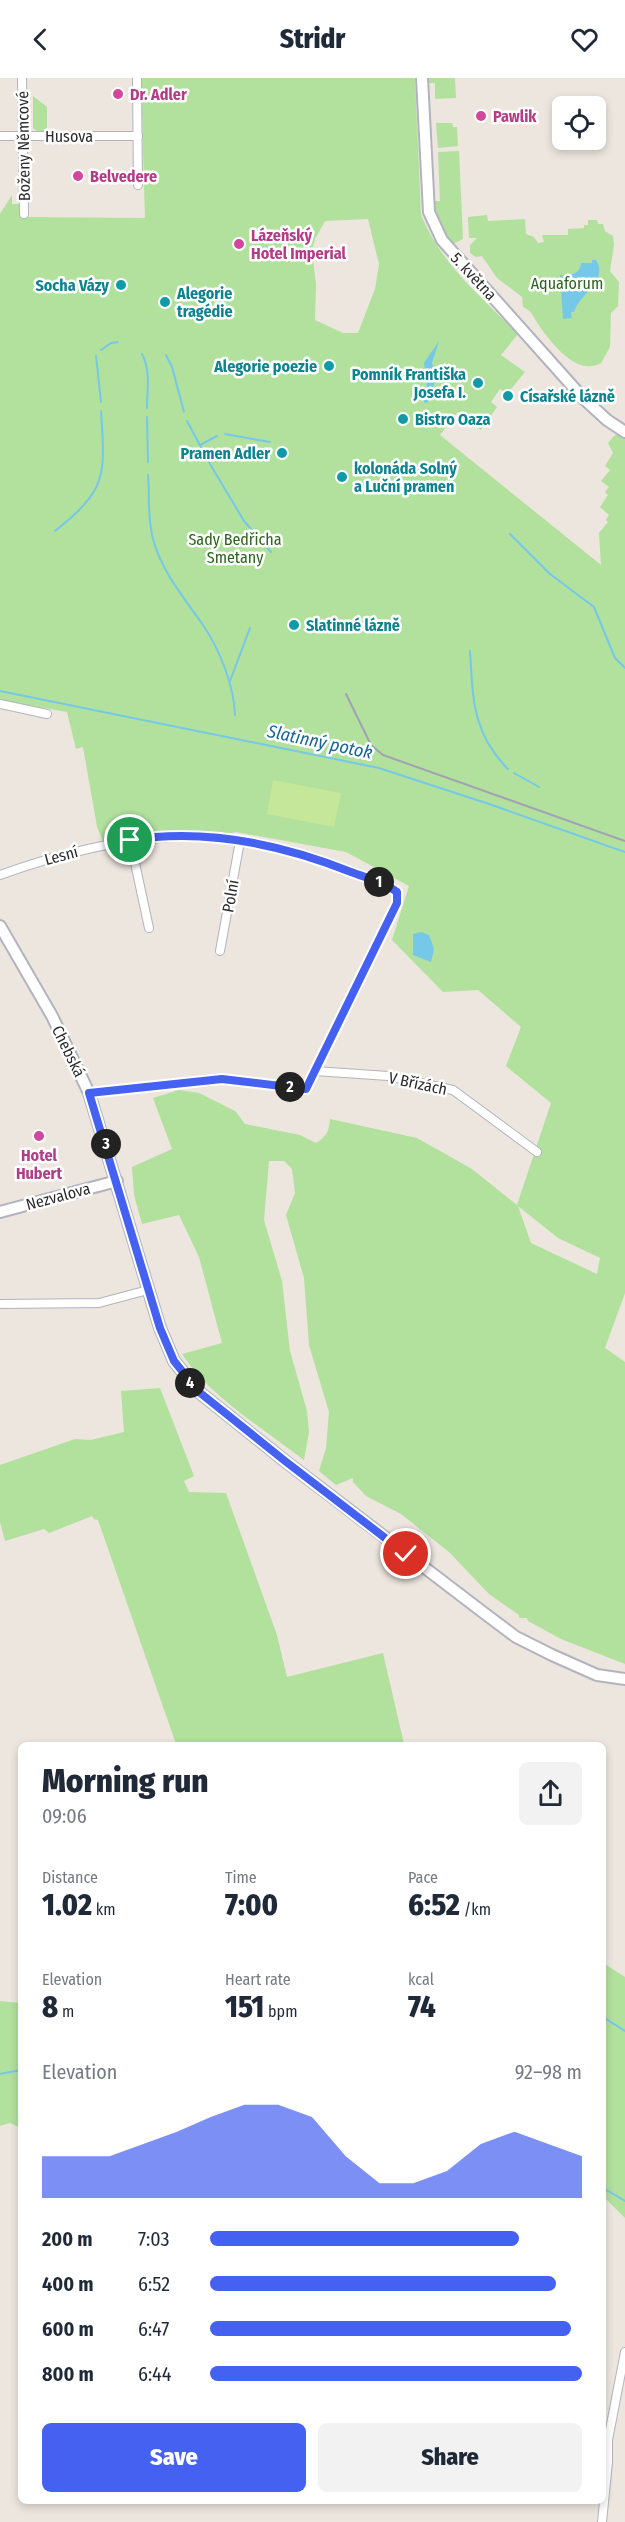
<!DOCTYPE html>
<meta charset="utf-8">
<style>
:root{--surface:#fff;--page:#f2f2f3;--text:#1f2937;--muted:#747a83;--accent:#4561f2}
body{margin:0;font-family:"Fira Sans Condensed",sans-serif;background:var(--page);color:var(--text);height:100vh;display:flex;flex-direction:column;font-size:22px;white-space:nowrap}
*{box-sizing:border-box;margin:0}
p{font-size:20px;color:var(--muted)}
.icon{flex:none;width:33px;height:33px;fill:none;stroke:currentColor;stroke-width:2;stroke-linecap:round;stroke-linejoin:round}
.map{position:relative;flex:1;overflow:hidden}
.details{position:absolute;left:18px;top:1664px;width:588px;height:762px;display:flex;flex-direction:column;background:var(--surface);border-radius:9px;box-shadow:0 3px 9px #0003}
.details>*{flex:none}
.tools{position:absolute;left:552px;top:18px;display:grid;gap:12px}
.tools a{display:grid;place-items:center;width:54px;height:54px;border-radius:9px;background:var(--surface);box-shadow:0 3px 9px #0003;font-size:30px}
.pin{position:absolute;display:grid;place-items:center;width:51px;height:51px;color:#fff;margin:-26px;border:3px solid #fff;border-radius:50%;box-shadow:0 2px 6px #0007}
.km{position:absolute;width:30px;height:30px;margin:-15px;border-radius:50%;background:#222;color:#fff;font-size:16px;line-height:30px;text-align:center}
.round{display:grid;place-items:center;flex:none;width:63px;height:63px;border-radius:9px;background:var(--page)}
.headline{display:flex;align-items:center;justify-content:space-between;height:102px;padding:0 24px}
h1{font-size:33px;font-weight:800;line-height:45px}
.metrics{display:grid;grid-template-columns:repeat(3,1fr);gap:9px;height:102px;padding:6px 24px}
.metrics div{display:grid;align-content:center}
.metrics b{font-size:30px;font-weight:800}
.metrics small{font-size:16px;font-weight:400}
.metrics p{font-size:16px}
.chart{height:168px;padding:12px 24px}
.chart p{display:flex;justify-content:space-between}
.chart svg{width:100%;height:108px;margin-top:6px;fill:var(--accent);opacity:.7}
.primary-button{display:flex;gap:12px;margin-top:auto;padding:12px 24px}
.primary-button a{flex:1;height:69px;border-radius:9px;background:var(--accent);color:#fff;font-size:24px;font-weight:800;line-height:69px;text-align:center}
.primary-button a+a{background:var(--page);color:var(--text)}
ul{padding:0 24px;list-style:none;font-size:20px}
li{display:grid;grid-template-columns:96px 72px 1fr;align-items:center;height:45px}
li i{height:15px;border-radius:8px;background:var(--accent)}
header{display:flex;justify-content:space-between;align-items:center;height:78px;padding:0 24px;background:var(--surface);font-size:27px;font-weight:800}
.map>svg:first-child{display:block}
</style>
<header><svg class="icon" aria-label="back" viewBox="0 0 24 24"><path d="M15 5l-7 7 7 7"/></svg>Stridr<svg class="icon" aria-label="heart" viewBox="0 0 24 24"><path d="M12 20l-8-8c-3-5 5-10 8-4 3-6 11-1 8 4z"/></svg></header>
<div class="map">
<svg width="625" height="2444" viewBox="0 0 625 2444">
<rect width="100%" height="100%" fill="#ece6de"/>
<g fill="#b2e09d" fill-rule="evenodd">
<path d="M141,0h274l6,137c20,49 60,82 97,119l-17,21 24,17 -18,22 -7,-5 -9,13 6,5 -16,23 -23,-18 -18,23 161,130 -2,-32 9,-11 -2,-2 3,-5 -9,-8 8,-12 -3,-3 4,-5 -8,-6 9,-11 -5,-4 8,-13 -5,-10 7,-8 10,1v857l-20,55 20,14v302l-64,-25 -33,-18 -1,-3h-8v-3l-30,-21 -40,-42 -48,-38 -35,-18 -13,-14v-4l-17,7 -17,-14 7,-23 3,-36 -20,-67 -5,-67 -18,-63 9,-22 -3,-24 -8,-8h-15l-5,59 18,61 8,70 17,60 2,21 -5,28c-39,-30 -96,-65 -122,-106l40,-11 -23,-86 -20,-42 -37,9 -8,-29 -2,-28 40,-18 -19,-51 26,-8 20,3 36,18 10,13 55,11 16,8c11,-7 13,-12 14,-24l87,19 55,31 45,36 34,-102 -45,-37 15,-39 -43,-37 -35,2 -51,-52 17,-54 -63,-34 -110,-20 -10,3 -50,-3 -73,9 -6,-14 -14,-80 -7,2 -9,-37 -67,-12v-486l12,-19v9h8l1,13 124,1zM368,141l11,45 -4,25 -17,44h-15l-28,-13 1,-36 -4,-33 3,-12 10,-18zM518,1128l40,32 42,20 -3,16 -66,-31z"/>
<path d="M428,0h27l1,20 -21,1v-16h-7z"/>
<path d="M33,18l14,11v24h-10l-4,-3z"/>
<path d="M436,45h16l1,4h4l1,19 -20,2z"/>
<path d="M459,73l4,88 -8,4c-14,-7 -19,-28 -22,-42h7l-2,-49z"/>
<path d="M487,137l1,6 37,-2 1,15 8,3 4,6 6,-1 -2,-7h26v-6l16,-1v-3h4v-5h9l1,4h5l2,7 8,5 1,9 -4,26 9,11 -1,24 -7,7 -1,34 -9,16c-24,14 -50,-20 -63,-39 -5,-8 -6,-13 -15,-17l-1,-10 -25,-19 -15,-22 -6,1 -6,-4v-8l7,-7h-8l-1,-21z"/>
<path d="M160,1310l34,88 -10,5 5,11 37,1 51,142 10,42 96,-24 21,91h-228l-78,-224 -4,-1 -2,-3 -43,17 -5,-4 -39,12 -5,-19v-57l75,-26 16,1 33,-8 -3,-41z"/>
<path d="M603,1885l22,14v241l-22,-22z"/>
<path d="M0,1923l21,2v125l-11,-5 -10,3z"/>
</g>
<path fill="#c4e799" d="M273,702l68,13 -7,34 -67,-13z"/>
<g fill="#76c8e9">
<path d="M592,182h4c13,21 -16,33 -22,52h-3l1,6 -9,1 -3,-44c10,0 20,0 21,-12h11z"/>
<path d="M439,263l-7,22 4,15 -8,24 -3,1 -3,-5 5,-12 -3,-23z"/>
<path d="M421,854l8,3 5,14 -3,13 -18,-7v-21z"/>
</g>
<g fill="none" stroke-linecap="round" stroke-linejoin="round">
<g stroke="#76c8e9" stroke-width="2">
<path d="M101,272l10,-7 7,-1"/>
<path d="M142,276c9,17 5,36 5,54"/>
<path d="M166,277l6,12 12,45"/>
<path d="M96,278l5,46"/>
<path d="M147,339l1,45"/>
<path d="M187,343l23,43 34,57 27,31"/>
<path d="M225,356l45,8"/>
<path d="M200,367l17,-9"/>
<path d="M148,397c2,23 -1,41 5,64 9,33 31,59 50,86 17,25 31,61 32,90"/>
<path d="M55,453c53,-42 50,-56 46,-120"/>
<path d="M510,456l40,40 44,33 21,51 10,10"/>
<path d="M470,573c3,47 2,82 38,118"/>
<path d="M230,603l20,-53"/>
<path d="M0,613l379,77 110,36 136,48"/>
<path d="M514,695l25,14"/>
<path d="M603,1939l22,14"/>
<path d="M0,1996l21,-4"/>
<path d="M603,2110l22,13"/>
</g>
<g stroke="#b1b4be" stroke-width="10">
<g id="street">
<path d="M22,0l2,136"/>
<path d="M137,0l1,107"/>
<path d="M0,58h138"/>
<path d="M0,626l47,10"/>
<path d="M130,762l19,88"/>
<path d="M0,797c117,-42 220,-56 339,-8 19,7 42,13 58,25v11l-91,186 -84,-10 -133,14"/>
<path d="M220,873l20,-110"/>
<path d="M315,993l73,5 65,14 84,62"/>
<path d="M0,1226l99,-1 49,-13"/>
<path d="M602,2444l6,-60v-22l17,-88"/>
</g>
</g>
<g stroke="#b1b4be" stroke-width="14">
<g id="secondary">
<path d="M422,0l7,134 13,28 141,158 24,22 18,12"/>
<path d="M0,848l52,90 37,77 71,235 14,33 25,31 86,69 199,152 32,24 36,18 45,20 28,4"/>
<path d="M0,1134l117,-31"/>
</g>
</g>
<use href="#street" stroke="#fff" stroke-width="8"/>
<use href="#secondary" stroke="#fff" stroke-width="10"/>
<path stroke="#a1a3b4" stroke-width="2" d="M346,616l25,51 12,10 242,86"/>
</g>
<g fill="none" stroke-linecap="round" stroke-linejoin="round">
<g stroke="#fff" stroke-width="12">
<path id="route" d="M130,762c76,-12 151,4 221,32 16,6 33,10 46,20v11l-91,186 -84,-10 -133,14 71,235 14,33 25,31 86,69 121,93"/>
</g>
<use href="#route" stroke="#4561f2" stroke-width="8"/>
</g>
<g fill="#d1479c" stroke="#fff" stroke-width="2">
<circle cx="118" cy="16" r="6"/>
<circle cx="481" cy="38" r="6"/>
<circle cx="78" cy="98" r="6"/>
<circle cx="239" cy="166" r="6"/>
<circle cx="39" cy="1058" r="6"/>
</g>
<g fill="#0f9aa8" stroke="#fff" stroke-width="2">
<circle cx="121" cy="207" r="6"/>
<circle cx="165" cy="224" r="6"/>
<circle cx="329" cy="288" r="6"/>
<circle cx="478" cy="305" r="6"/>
<circle cx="508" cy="318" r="6"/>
<circle cx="403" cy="341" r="6"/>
<circle cx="282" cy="375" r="6"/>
<circle cx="342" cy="399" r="6"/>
<circle cx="294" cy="547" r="6"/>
</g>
<g text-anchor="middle" stroke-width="5" stroke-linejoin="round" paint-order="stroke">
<g font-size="16" font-weight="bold" fill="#b23c85" stroke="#fff" text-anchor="start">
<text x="130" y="22">Dr. Adler</text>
<text x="493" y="44">Pawlik</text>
<text x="90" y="104">Belvedere</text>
<text x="251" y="163">Lázeňský<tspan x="251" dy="18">Hotel Imperial</tspan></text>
<text x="39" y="1083" text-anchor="middle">Hotel<tspan x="39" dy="18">Hubert</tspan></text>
</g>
<g font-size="16" fill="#2b2b2b" stroke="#fff">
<text x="69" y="64">Husova</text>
<text transform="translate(23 68) rotate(-91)" y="6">Boženy Němcové</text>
<text transform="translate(474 198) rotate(47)" y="6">5. května</text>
<text transform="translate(61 777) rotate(-15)" y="6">Lesní</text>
<text transform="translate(230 818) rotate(-80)" y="6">Polní</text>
<text transform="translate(69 973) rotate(64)" y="6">Chebská</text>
<text transform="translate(418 1005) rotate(12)" y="6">V Břízách</text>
<text transform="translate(58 1118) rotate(-15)" y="6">Nezvalova</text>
</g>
<g font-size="16" fill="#2b651e" stroke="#fff">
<text x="567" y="211">Aquaforum</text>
<text x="235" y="467">Sady Bedřicha<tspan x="235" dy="18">Smetany</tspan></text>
</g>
<g font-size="16" font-weight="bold" fill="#0d838f" stroke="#fff" text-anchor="start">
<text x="109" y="213" text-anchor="end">Socha Vázy</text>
<text x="177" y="221">Alegorie<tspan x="177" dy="18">tragédie</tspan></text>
<text x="317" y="294" text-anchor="end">Alegorie poezie</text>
<text x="466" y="302" text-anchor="end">Pomník Františka<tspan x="466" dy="18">Josefa I.</tspan></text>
<text x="520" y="324">Císařské lázně</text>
<text x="415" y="347">Bistro Oaza</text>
<text x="270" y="381" text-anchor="end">Pramen Adler</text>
<text x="354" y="396">kolonáda Solný<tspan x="354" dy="18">a Luční pramen</tspan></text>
<text x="306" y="553">Slatinné lázně</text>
</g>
<g font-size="18" font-style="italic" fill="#136696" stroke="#fff">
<text transform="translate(320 664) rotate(12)" y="6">Slatinný potok</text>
</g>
</g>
</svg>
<div class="tools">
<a><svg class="icon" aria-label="locate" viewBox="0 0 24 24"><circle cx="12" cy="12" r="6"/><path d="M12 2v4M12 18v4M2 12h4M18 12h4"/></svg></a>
</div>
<div class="pin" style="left:130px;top:762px;background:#1e9e55"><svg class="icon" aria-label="arrive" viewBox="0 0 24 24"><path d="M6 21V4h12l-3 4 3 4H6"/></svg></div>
<div class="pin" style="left:406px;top:1476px;background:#d93025"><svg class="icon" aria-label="check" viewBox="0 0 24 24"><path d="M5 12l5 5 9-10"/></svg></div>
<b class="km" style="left:379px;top:804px">1</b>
<b class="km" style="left:290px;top:1009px">2</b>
<b class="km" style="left:106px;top:1066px">3</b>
<b class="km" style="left:190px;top:1305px">4</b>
<section class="details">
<div class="headline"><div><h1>Morning run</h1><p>09:06</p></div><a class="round"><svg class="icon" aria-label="share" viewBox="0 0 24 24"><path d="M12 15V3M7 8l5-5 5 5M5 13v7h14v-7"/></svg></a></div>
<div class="metrics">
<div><p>Distance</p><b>1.02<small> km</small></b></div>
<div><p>Time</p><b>7:00</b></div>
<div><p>Pace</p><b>6:52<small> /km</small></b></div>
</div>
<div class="metrics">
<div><p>Elevation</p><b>8<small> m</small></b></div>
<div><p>Heart rate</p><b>151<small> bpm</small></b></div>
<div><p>kcal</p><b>74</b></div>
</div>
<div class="chart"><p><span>Elevation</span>92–98 m</p>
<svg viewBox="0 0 160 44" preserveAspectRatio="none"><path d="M0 44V27L10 27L20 27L30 22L40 17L50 11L60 6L70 6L80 11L90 27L100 38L110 38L120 33L130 22L140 17L150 22L160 27V44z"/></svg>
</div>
<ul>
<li><b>200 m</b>7:03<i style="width:83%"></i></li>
<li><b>400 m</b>6:52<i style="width:93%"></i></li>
<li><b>600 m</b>6:47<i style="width:97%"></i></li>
<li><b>800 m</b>6:44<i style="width:100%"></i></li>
</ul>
<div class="primary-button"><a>Save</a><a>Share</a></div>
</section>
</div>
